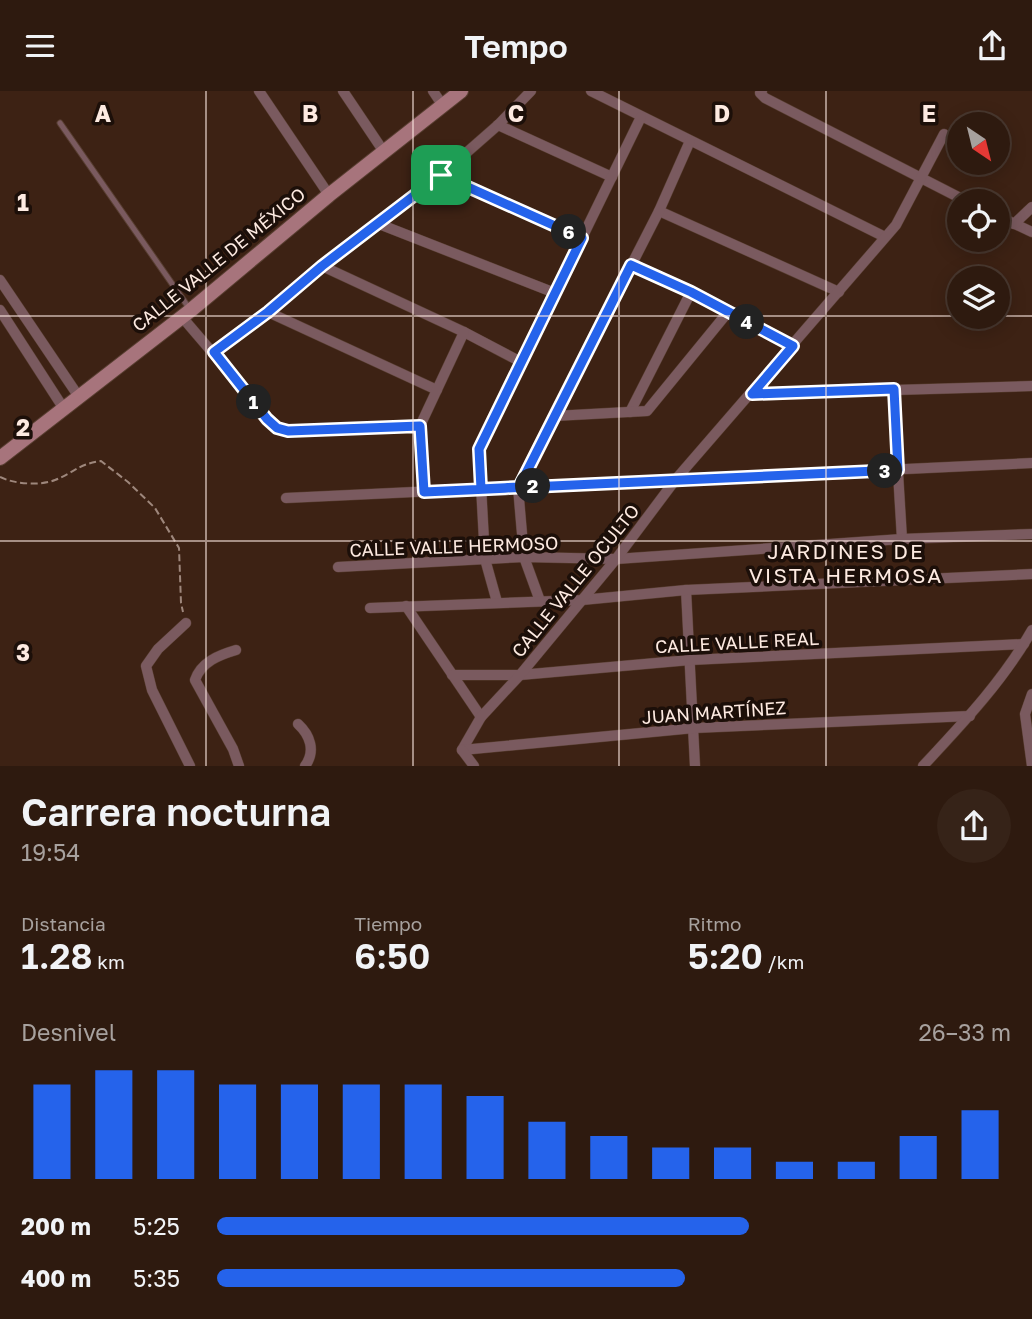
<!DOCTYPE html>
<html lang="es">
<meta charset="utf-8">
<style>
:root{--surface:#2e1a0f;--page:#362318;--text:#f1f3f6;--muted:#a7a19e;--line:#49382f;--accent:#2563eb}
body{margin:0;font-family:"Golos Text",sans-serif;background:var(--page);color:var(--text);height:100vh;display:flex;flex-direction:column;font-size:26px;white-space:nowrap}
*{box-sizing:border-box;margin:0}
p{font-size:23px;color:var(--muted)}
.icon{flex:none;width:38px;height:38px;fill:none;stroke:currentColor;stroke-width:2;stroke-linecap:round;stroke-linejoin:round}
.map{position:relative;height:675px;overflow:hidden}
.sheet{display:flex;flex-direction:column;background:var(--surface);flex:1}
.sheet>*{flex:none}
.needle{width:46px;rotate:145deg}
.fabs{position:absolute;left:947px;top:21px;display:grid;gap:14px}
.fabs a{display:grid;place-items:center;width:63px;height:63px;border-radius:50%;background:var(--surface);box-shadow:0 4px 18px #0003,0 0 0 2px var(--line);font-size:35px}
.pin{position:absolute;display:grid;place-items:center;width:60px;height:60px;color:#fff;margin:-30px;border-radius:14px;box-shadow:0 4px 10px #0006}
.km{position:absolute;width:35px;height:35px;margin:-18px;border-radius:50%;background:#222;color:#fff;font-size:19px;line-height:35px;text-align:center}
.round{display:grid;place-items:center;flex:none;width:74px;height:74px;border-radius:37px;background:var(--page)}
.headline{display:flex;align-items:center;justify-content:space-between;height:119px;padding:0 21px}
h1{font-size:38px;font-weight:600;line-height:52px}
.stats{display:grid;grid-template-columns:repeat(3,1fr);gap:10px;height:119px;padding:7px 21px}
.stats div{display:grid;align-content:center}
.stats b{font-size:35px;font-weight:600}
.stats small{font-size:19px;font-weight:400}
.stats p{font-size:19px}
.chart{height:196px;padding:14px 21px}
.chart p{display:flex;justify-content:space-between}
.chart svg{width:100%;height:126px;margin-top:7px;stroke:var(--accent);stroke-width:6}
ul{padding:0 21px;list-style:none;font-size:23px}
li{display:grid;grid-template-columns:112px 84px 1fr;align-items:center;height:52px}
li i{height:18px;border-radius:9px;background:var(--accent)}
header{display:flex;justify-content:space-between;align-items:center;height:91px;padding:0 21px;background:var(--surface);font-size:32px;font-weight:600}
.map>svg:first-child{display:block}
</style>
<header><svg class="icon" aria-label="menu" viewBox="0 0 24 24"><path d="M4 6h16M4 12h16M4 18h16"/></svg>Tempo<svg class="icon" aria-label="share" viewBox="0 0 24 24"><path d="M12 15V3M7 8l5-5 5 5M5 13v7h14v-7"/></svg></header>
<div class="map">
<svg width="1032" height="675" viewBox="0 0 1032 675">
<rect width="100%" height="100%" fill="#3d2214"/>
<g fill="none" stroke-linecap="round" stroke-linejoin="round">
<g stroke="#583e31" stroke-width="7">
<path id="lane" d="M60,32l129,185"/>
</g>
<g stroke="#583e31" stroke-width="11">
<g id="street">
<path d="M259,0l70,104"/>
<path d="M343,0l41,61"/>
<path d="M433,0l10,15"/>
<path d="M591,0l294,146"/>
<path d="M762,0l-2,2 5,5 201,103"/>
<path d="M498,34l114,52"/>
<path d="M441,84l141,63"/>
<path d="M659,120l180,81"/>
<path d="M998,125l34,16"/>
<path d="M379,133l176,69"/>
<path d="M1014,133l18,-17"/>
<path d="M631,174l60,27 102,54"/>
<path d="M322,175l142,66 57,30"/>
<path d="M0,189l79,117"/>
<path d="M0,219l64,99"/>
<path d="M268,221l169,78"/>
<path d="M182,226l95,111 11,3 132,-5"/>
<path d="M214,261l54,-40 54,-46 119,-91 57,-50 33,-34"/>
<path d="M893,298l9,150"/>
<path d="M752,303l280,-8"/>
<path d="M630,321l61,-120"/>
<path d="M554,325l93,-5 81,-99"/>
<path d="M423,401l-3,-66 44,-94"/>
<path d="M286,407l746,-35"/>
<path d="M338,476l186,-10 92,2 286,-20 130,-5"/>
<path d="M686,499l9,176"/>
<path d="M540,510l-16,-44 -6,-70 141,-276 31,-70"/>
<path d="M497,511l-12,-43 -6,-110 162,-332"/>
<path d="M406,515l75,111"/>
<path d="M370,517l212,-8 104,-10 346,-16"/>
<path d="M186,532l-28,26 -12,17 6,24 38,76"/>
<path d="M236,559c-17,5 -35,12 -41,30l38,69 6,17"/>
<path d="M452,584h68l170,-15 334,-16"/>
<path d="M298,633c12,11 18,27 7,42"/>
<path d="M462,659l19,-33 39,-42 96,-116 60,-80 220,-254 48,-91"/>
<path d="M462,659l232,-22 276,-12"/>
<path d="M462,659l12,16"/>
<path d="M923,675c40,-43 80,-85 109,-136"/>
<path d="M1032,675l-7,-52 7,-20"/>
</g>
</g>
<g stroke="#583e31" stroke-width="16">
<path id="secondary" d="M0,367l191,-148 138,-115 132,-104"/>
</g>
<path stroke="#9e877c" stroke-width="2" stroke-dasharray="7 3.5" stroke-linecap="butt" d="M0,386c14,7 40,9 55,3 19,-7 23,-16 46,-19l27,21 27,26 24,40 2,55 2,9"/>
<use href="#lane" stroke="#7a5a5f" stroke-width="5"/>
<use href="#street" stroke="#7a5a5f" stroke-width="10"/>
<use href="#secondary" stroke="#a7747c" stroke-width="14"/>
</g>
<g fill="none" stroke-linecap="round" stroke-linejoin="round">
<g stroke="#fff" stroke-width="14">
<path id="route" d="M441,84l-119,91 -54,46 -54,40 53,67 10,9 11,3 132,-5 4,66 474,-22 -4,-81 -142,5 41,-48 -102,-54 -60,-27 -112,222 -38,2 -2,-40 103,-211 -141,-63"/>
</g>
<use href="#route" stroke="#2563eb" stroke-width="9"/>
</g>
<path fill="none" stroke="#fdeae1" stroke-width="2" stroke-opacity="0.55" d="M206,0v675M413,0v675M619,0v675M826,0v675M0,225h959M998,225h34M0,450h1032"/>
<g text-anchor="middle" stroke-width="7" stroke-linejoin="round" paint-order="stroke">
<g font-size="18" fill="#fdeae1" stroke="#1c0f09">
<text transform="translate(219 169) rotate(-39)" y="6">CALLE VALLE DE MÉXICO</text>
<text transform="translate(454 456) rotate(-2)" y="6">CALLE VALLE HERMOSO</text>
<text transform="translate(576 490) rotate(-51)" y="6">CALLE VALLE OCULTO</text>
<text transform="translate(737 552) rotate(-3)" y="6">CALLE VALLE REAL</text>
<text transform="translate(714 622) rotate(-4)" y="6">JUAN MARTÍNEZ</text>
</g>
<g font-size="21" letter-spacing="2" fill="#fdeae1" stroke="#1c0f09">
<text x="846" y="468">JARDINES DE<tspan x="846" dy="24">VISTA HERMOSA</tspan></text>
</g>
</g>
<g font-size="23" text-anchor="middle" font-weight="bold" fill="#fdeae1" stroke="#1c0f09" stroke-width="7" stroke-linejoin="round" paint-order="stroke">
<text x="103" y="31">A</text>
<text x="310" y="31">B</text>
<text x="516" y="31">C</text>
<text x="722" y="31">D</text>
<text x="929" y="31">E</text>
<text x="23" y="120">1</text>
<text x="23" y="345">2</text>
<text x="23" y="570">3</text>
</g>
</svg>
<div class="fabs">
<a><svg class="needle" viewBox="-14 -14 28 28"><path d="M0-13l5 13h-10z" fill="#e53935"/><path d="M0 13l5-13h-10z" fill="#a7a19e"/></svg></a>
<a><svg class="icon" aria-label="locate" viewBox="0 0 24 24"><circle cx="12" cy="12" r="6"/><path d="M12 2v4M12 18v4M2 12h4M18 12h4"/></svg></a>
<a><svg class="icon" aria-label="layers" viewBox="0 0 24 24"><path d="M12 4l9 5-9 5-9-5zM3 14l9 5 9-5"/></svg></a>
</div>
<div class="pin" style="left:441px;top:84px;background:#1e9e55"><svg class="icon" aria-label="arrive" viewBox="0 0 24 24"><path d="M6 21V4h12l-3 4 3 4H6"/></svg></div>
<b class="km" style="left:254px;top:311px">1</b>
<b class="km" style="left:533px;top:395px">2</b>
<b class="km" style="left:885px;top:380px">3</b>
<b class="km" style="left:747px;top:231px">4</b>
<b class="km" style="left:569px;top:141px">6</b>
</div>
<section class="sheet">
<div class="headline"><div><h1>Carrera nocturna</h1><p>19:54</p></div><a class="round"><svg class="icon" aria-label="share" viewBox="0 0 24 24"><path d="M12 15V3M7 8l5-5 5 5M5 13v7h14v-7"/></svg></a></div>
<div class="stats">
<div><p>Distancia</p><b>1.28<small> km</small></b></div>
<div><p>Tiempo</p><b>6:50</b></div>
<div><p>Ritmo</p><b>5:20<small> /km</small></b></div>
</div>
<div class="chart"><p><span>Desnivel</span>26–33 m</p>
<svg viewBox="0 0 160 44" preserveAspectRatio="none"><path d="M5 44V11M15 44V6M25 44V6M35 44V11M45 44V11M55 44V11M65 44V11M75 44V15M85 44V24M95 44V29M105 44V33M115 44V33M125 44V38M135 44V38M145 44V29M155 44V20"/></svg>
</div>
<ul>
<li><b>200 m</b>5:25<i style="width:67%"></i></li>
<li><b>400 m</b>5:35<i style="width:59%"></i></li>
</ul>
</section>
